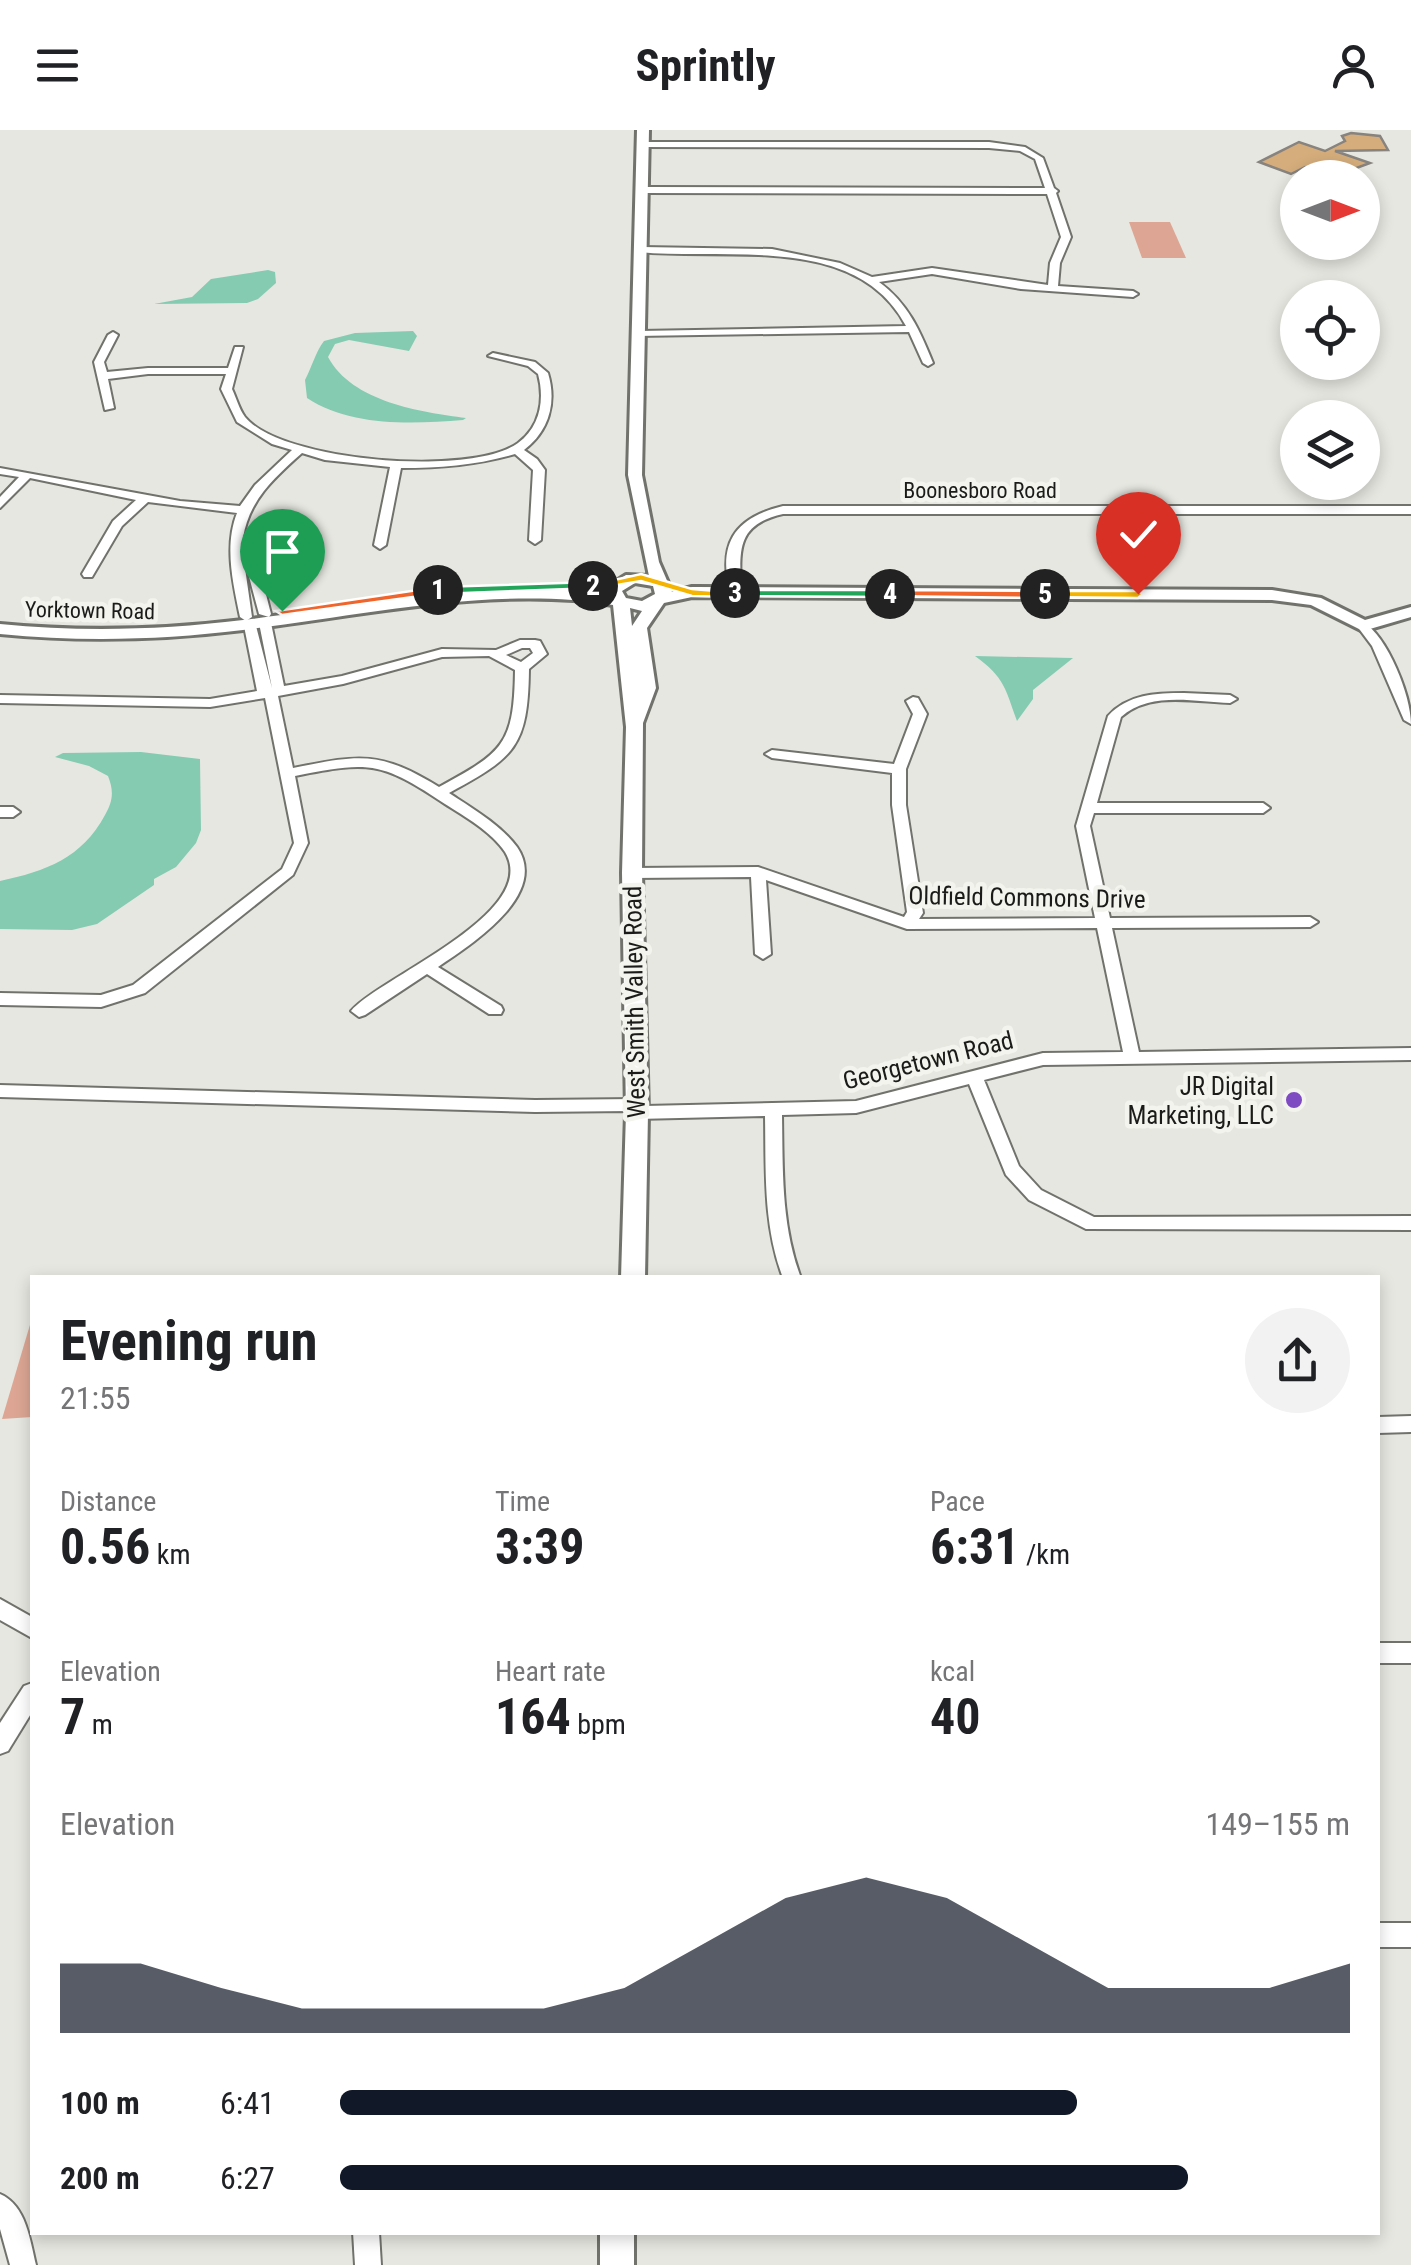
<!DOCTYPE html>
<meta charset="utf-8">
<style>
:root{--surface:#fff;--page:#f2f2f2;--text:#202124;--muted:#757577;--accent:#111827}
body{margin:0;font-family:"Roboto Condensed",sans-serif;background:var(--page);color:var(--text);height:100vh;display:flex;flex-direction:column;font-size:38px;white-space:nowrap}
*{box-sizing:border-box;margin:0}
p{font-size:32px;color:var(--muted)}
.icon{flex:none;width:55px;height:55px;fill:none;stroke:currentColor;stroke-width:2;stroke-linecap:round;stroke-linejoin:round}
.map{position:relative;flex:1;overflow:hidden}
.side{position:absolute;left:30px;top:1145px;width:1350px;height:960px;display:flex;flex-direction:column;background:var(--surface);border-radius:0px;box-shadow:0 5px 15px #0003}
.side>*{flex:none}
.needle{width:65px;rotate:90deg}
.tools{position:absolute;left:1280px;top:30px;display:grid;gap:20px}
.tools a{display:grid;place-items:center;width:100px;height:100px;border-radius:50%;background:var(--surface);box-shadow:0 5px 15px #0003;font-size:50px}
.pin{position:absolute;display:grid;place-items:center;width:85px;height:85px;color:#fff;margin:-102px -42px;border-radius:50% 50% 50% 0;rotate:-45deg;box-shadow:0 0 10px #0007}
.pin .icon{rotate:45deg}
.km{position:absolute;width:50px;height:50px;margin:-25px;border-radius:50%;background:#222;color:#fff;font-size:28px;line-height:50px;text-align:center}
.round{display:grid;place-items:center;flex:none;width:105px;height:105px;border-radius:52px;background:var(--page)}
.overview{display:flex;align-items:center;justify-content:space-between;height:170px;padding:0 30px}
h1{font-size:55px;font-weight:700;line-height:75px}
.stats{display:grid;grid-template-columns:repeat(3,1fr);gap:15px;height:170px;padding:10px 30px}
.stats div{display:grid;align-content:center}
.stats b{font-size:50px;font-weight:700}
.stats small{font-size:28px;font-weight:400}
.stats p{font-size:28px}
.chart{height:280px;padding:20px 30px}
.chart p{display:flex;justify-content:space-between}
.chart svg{width:100%;height:180px;margin-top:10px;fill:var(--accent);opacity:.7}
ul{padding:0 30px;list-style:none;font-size:32px}
li{display:grid;grid-template-columns:160px 120px 1fr;align-items:center;height:75px}
li i{height:25px;border-radius:12px;background:var(--accent)}
header{display:flex;justify-content:space-between;align-items:center;height:130px;padding:0 30px;background:var(--surface);font-size:45px;font-weight:700}
.map>svg:first-child{display:block}
</style>
<header><svg class="icon" aria-label="menu" viewBox="0 0 24 24"><path d="M4 6h16M4 12h16M4 18h16"/></svg>Sprintly<svg class="icon" aria-label="person" viewBox="0 0 24 24"><circle cx="12" cy="8" r="4"/><path d="M4 21q1-7 8-7t8 7"/></svg></header>
<div class="map">
<svg width="1411" height="2135" viewBox="0 0 1411 2135">
<rect width="100%" height="100%" fill="#e7e7e1"/>
<g fill="#dda694">
<path d="M1129,92h41l16,36h-44z"/>
<path d="M32,1188v99l-30,2z"/>
</g>
<g fill="#85cbb2">
<path d="M268,140l7,2 1,11 -18,16 -11,4 -93,1 38,-7 19,-18z"/>
<path d="M413,201l4,5 -8,15 -60,-11 -14,4 -7,13c24,45 93,55 138,61l-3,2c-51,4 -112,7 -156,-22l-2,-18c7,-13 10,-27 19,-39l31,-8z"/>
<path d="M975,526l98,2 -40,32v9l-16,22c-12,-33 -12,-43 -42,-65z"/>
<path d="M141,622l59,7 1,71 -5,13 -20,24 -22,12v6l-57,39 -25,6 -72,-1v-48c46,-10 82,-23 105,-66 8,-14 9,-24 3,-39l-19,-10 -34,-9 8,-4z"/>
</g>
<path fill="#d5ad7c" stroke="#87837f" stroke-width="2.5" d="M1351,3l29,3 8,14 -53,1 35,12 -35,13 -30,-9 -14,7 -32,-12 40,-20 26,9 20,-10 -3,-5z"/>
<g fill="none" stroke-linecap="round" stroke-linejoin="round">
<g stroke="#72726d" stroke-width="4">
<g id="street">
<path d="M642,12h347l36,5 18,11 11,30 4,3 -2,2 15,44 -11,26 -2,23 75,5 5,3 -5,3 -112,-8 -89,-15 -53,8c29,21 41,49 54,81l-5,3 -5,-3 -14,-31 -273,4 -1,-2 5,-3 266,-5c-49,-94 -180,-65 -267,-74v-4l3,-1 130,2 68,14 32,14 60,-9 116,17 2,-22 11,-26 -14,-43 -404,-1 -5,-3 5,-3 402,1 -10,-29 -15,-8 -31,-3 -350,-1z"/>
<path d="M113,202l5,3 -14,27 3,10 41,-4h80l7,-21h8l-11,42c4,8 7,20 13,28 37,45 227,60 273,26 22,-16 27,-43 20,-69l-10,-8 -40,-10 5,-3 42,9 13,11c9,30 1,58 -24,77l13,9 8,11 -4,70 -6,4 -6,-4 4,-70 -18,-16c-38,11 -74,14 -114,14l-15,77 -6,4 -6,-4 16,-78 -65,-7 -23,-7c-28,25 -53,47 -59,85l13,17 15,59 -2,3 -10,-3 -16,-60 9,63 -6,4 -6,-4c-7,-34 -16,-71 -3,-104l-89,-11 -26,24 -30,51h-8l-2,-3 31,-53 23,-21 -106,-22 -30,30v-11l19,-20 -19,-3v-6l180,33 60,5 15,-21 37,-35 -20,-6 -35,-22 -16,-33 5,-15h-78l-40,5 6,29 -9,2 -11,-48 14,-27z"/>
<path d="M783,376h628v8h-628c-48,11 -43,37 -42,79l-10,3c-14,-51 2,-78 52,-90z"/>
<path d="M265,489l6,4 13,63 58,-10 100,-27 54,1 24,-10h15l5,1 7,13 -18,15c-1,78 -14,88 -80,124 23,15 52,32 68,54 33,48 -47,98 -79,120l63,39 2,4 -2,4h-12l-62,-40 -62,41 -6,2 -8,-6c29,-34 191,-98 154,-159 -13,-20 -41,-36 -60,-48 -64,-43 -76,-43 -150,-28l13,67 -15,32 -148,118 -44,14 -101,-2v-12l101,2 32,-10 149,-116 12,-26 -29,-145 -55,9 -210,-4v-8l210,4 47,-8 -13,-65 6,-4 6,4 16,62 -13,-65zM522,518h8l3,5 -12,9 -15,-7zM489,526l26,14c-1,75 -12,82 -76,117 -60,-37 -80,-32 -146,-19l-15,-72 65,-12 99,-27z"/>
<path d="M1363,492c25,15 48,74 48,102l-7,-4 -32,-74 -15,-20z"/>
<path d="M1184,563l46,2 7,4 -7,4c-35,-1 -80,-12 -109,14l-24,86h166l7,5 -7,5h-169l-4,13 20,92 200,-1 8,5 -8,5 -198,1 27,124 272,-4v12l-368,5 -59,15 35,86 22,24 53,27 317,-1v14l-325,-1 -57,-29 -23,-25 -37,-91 -113,29 -74,2c1,56 -1,110 19,163h-18c-20,-53 -17,-107 -18,-162l-128,3 -6,-2 -2,-6 -94,1 -535,-15v-12l535,15 102,-1 6,2 2,5 211,-5 187,-48 80,-1 -26,-124 -190,1 -141,-49 5,74 -8,5 -8,-5 -4,-77 -119,1 -7,-5 7,-5 126,-1 146,50 3,-5 -15,-107v-32l-120,-15 -7,-4 7,-4 122,14 19,-50 -7,-13 7,-4 5,1 9,16 -21,55v36l17,108 -4,6 176,-1 -19,-92 32,-110c20,-22 48,-23 76,-23z"/>
<path d="M0,677h13l7,5 -7,5h-13z"/>
<path d="M1411,1286v16l-33,1v-16z"/>
<path d="M0,1469l32,18v21l-32,-18z"/>
<rect x="1378" y="1513" width="33" height="20"/>
<path d="M32,1553v29l-24,39 -8,3v-31l24,-37z"/>
<rect x="1378" y="1793" width="33" height="24"/>
<path d="M0,2064c26,11 30,46 36,71h-26l-10,-36z"/>
<path d="M353,2102h26l2,33h-26z"/>
</g>
</g>
<g stroke="#72726d" stroke-width="6">
<g id="secondary">
<path d="M637,0h12l-7,345 17,87 13,30 20,-5 580,3 49,8 44,22 46,-13v10l-48,14 -52,-26 -39,-5 -580,-3 -28,6 -17,25 9,60 -13,35 -1,150 6,240 -3,165h-24l5,-165 -4,-240 4,-146 -13,-122c-115,-20 -255,11 -370,25 -82,10 -161,12 -243,4v-10c82,8 161,6 243,-4 117,-14 248,-43 365,-26l-1,-7 19,-12 23,1 -21,-101zM635,453l18,3 2,8 -13,7 -16,-3 -4,-7zM630,478l12,3 -10,15z"/>
<rect x="600" y="2102" width="34" height="33"/>
</g>
</g>
<use href="#street" fill="#fff" fill-rule="evenodd"/>
<use href="#secondary" fill="#fff" fill-rule="evenodd"/>
</g>
<path fill="#f0652b" stroke="#fff" stroke-width="2.5" d="M438,457l4,6 -160,22 -6,-4z"/>
<path fill="#22a559" stroke="#fff" stroke-width="2.5" d="M593,452l4,6 -159,6 -6,-4 6,-3z"/>
<path fill="#f5b400" stroke="#fff" stroke-width="2.5" d="M641,444l51,15 49,4 -6,4 -43,-1 -51,-15 -48,8 -6,-3z"/>
<path fill="#22a559" stroke="#fff" stroke-width="2.5" d="M735,460h155l6,4 -6,3 -159,-1z"/>
<path fill="#f0652b" stroke="#fff" stroke-width="2.5" d="M890,460l155,1 6,3 -6,4 -159,-2z"/>
<path fill="#f5b400" stroke="#fff" stroke-width="2.5" d="M1045,461h93l5,3 -5,4 -97,-1z"/>
<circle fill="#7f4bc2" stroke="#f4f4ee" stroke-width="4" cx="1294" cy="970" r="10"/>
<g text-anchor="middle" stroke-width="9" stroke-linejoin="round" paint-order="stroke">
<g font-size="22" fill="#1b1b19" stroke="#f4f4ee">
<text x="980" y="368">Boonesboro Road</text>
<text transform="translate(90 480) rotate(1)" y="8">Yorktown Road</text>
</g>
<g font-size="25" fill="#1b1b19" stroke="#f4f4ee">
<text transform="translate(1027 767) rotate(1)" y="9">Oldfield Commons Drive</text>
<text transform="translate(634 872) rotate(-91)" y="9">West Smith Valley Road</text>
<text transform="translate(928 930) rotate(-14)" y="9">Georgetown Road</text>
</g>
<g font-size="25" fill="#1b1b19" stroke="#f4f4ee" text-anchor="end">
<text x="1274" y="965">JR Digital<tspan x="1274" dy="29">Marketing, LLC</tspan></text>
</g>
</g>
</svg>
<div class="tools">
<a><svg class="needle" viewBox="-14 -14 28 28"><path d="M0-13l5 13h-10z" fill="#e53935"/><path d="M0 13l5-13h-10z" fill="#757577"/></svg></a>
<a><svg class="icon" aria-label="locate" viewBox="0 0 24 24"><circle cx="12" cy="12" r="6"/><path d="M12 2v4M12 18v4M2 12h4M18 12h4"/></svg></a>
<a><svg class="icon" aria-label="layers" viewBox="0 0 24 24"><path d="M12 4l9 5-9 5-9-5zM3 14l9 5 9-5"/></svg></a>
</div>
<div class="pin" style="left:282px;top:481px;background:#1e9e55"><svg class="icon" aria-label="arrive" viewBox="0 0 24 24"><path d="M6 21V4h12l-3 4 3 4H6"/></svg></div>
<div class="pin" style="left:1138px;top:464px;background:#d93025"><svg class="icon" aria-label="check" viewBox="0 0 24 24"><path d="M5 12l5 5 9-10"/></svg></div>
<b class="km" style="left:438px;top:460px">1</b>
<b class="km" style="left:593px;top:456px">2</b>
<b class="km" style="left:735px;top:463px">3</b>
<b class="km" style="left:890px;top:464px">4</b>
<b class="km" style="left:1045px;top:464px">5</b>
<section class="side">
<div class="overview"><div><h1>Evening run</h1><p>21:55</p></div><a class="round"><svg class="icon" aria-label="share" viewBox="0 0 24 24"><path d="M12 15V3M7 8l5-5 5 5M5 13v7h14v-7"/></svg></a></div>
<div class="stats">
<div><p>Distance</p><b>0.56<small> km</small></b></div>
<div><p>Time</p><b>3:39</b></div>
<div><p>Pace</p><b>6:31<small> /km</small></b></div>
</div>
<div class="stats">
<div><p>Elevation</p><b>7<small> m</small></b></div>
<div><p>Heart rate</p><b>164<small> bpm</small></b></div>
<div><p>kcal</p><b>40</b></div>
</div>
<div class="chart"><p><span>Elevation</span>149–155 m</p>
<svg viewBox="0 0 160 44" preserveAspectRatio="none"><path d="M0 44V27L10 27L20 33L30 38L40 38L50 38L60 38L70 33L80 22L90 11L100 6L110 11L120 22L130 33L140 33L150 33L160 27V44z"/></svg>
</div>
<ul>
<li><b>100 m</b>6:41<i style="width:73%"></i></li>
<li><b>200 m</b>6:27<i style="width:84%"></i></li>
</ul>
</section>
</div>
